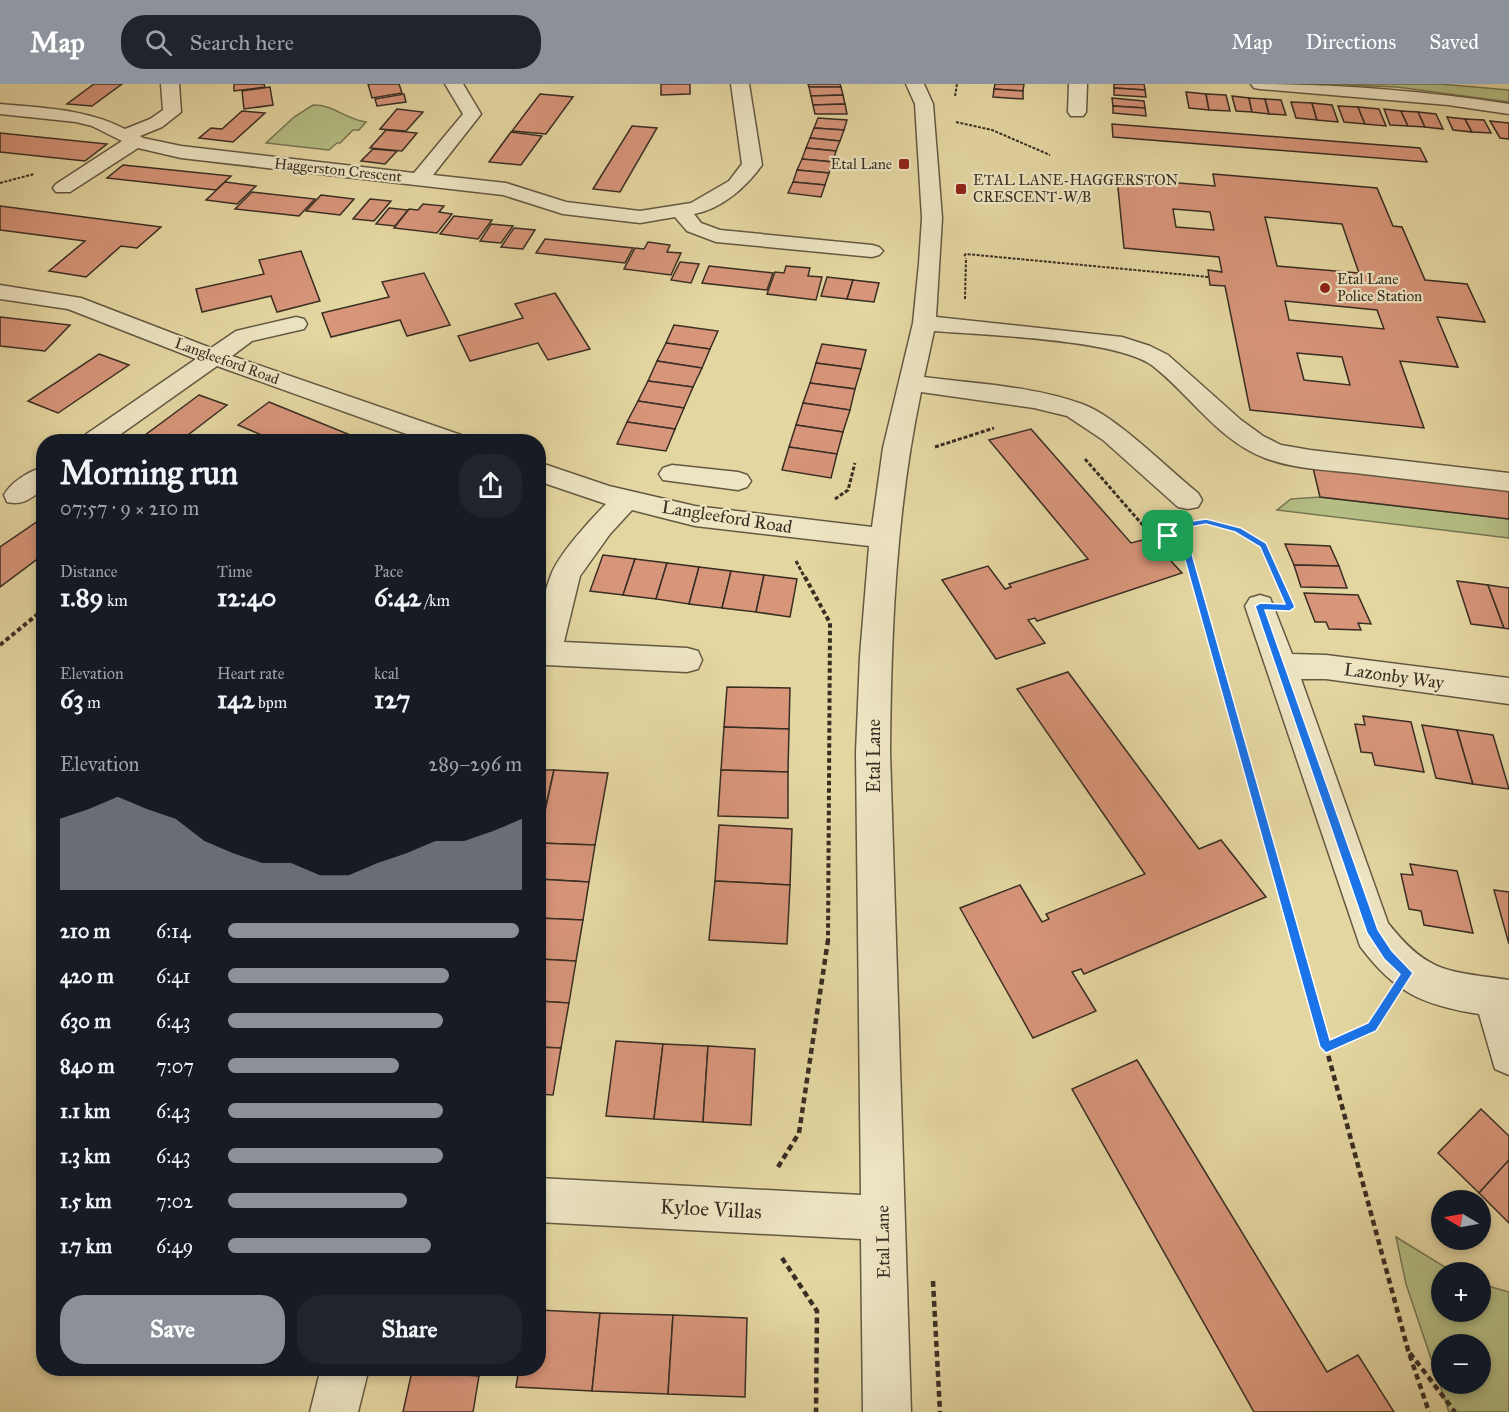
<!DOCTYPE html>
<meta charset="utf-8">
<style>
:root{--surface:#171b24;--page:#20242c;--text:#f1f3f6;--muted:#9ea1a6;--accent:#8c9099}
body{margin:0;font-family:"IM FELL Great Primer",serif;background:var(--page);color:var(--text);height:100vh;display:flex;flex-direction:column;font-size:22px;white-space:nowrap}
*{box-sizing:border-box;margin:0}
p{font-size:20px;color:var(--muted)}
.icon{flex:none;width:33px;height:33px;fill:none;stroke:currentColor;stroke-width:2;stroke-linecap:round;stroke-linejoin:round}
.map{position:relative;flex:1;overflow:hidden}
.panel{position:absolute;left:36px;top:350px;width:510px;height:942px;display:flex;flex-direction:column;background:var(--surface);border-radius:24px;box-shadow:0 3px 9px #0003}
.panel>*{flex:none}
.needle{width:39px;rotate:280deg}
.tools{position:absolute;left:1431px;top:1106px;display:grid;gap:12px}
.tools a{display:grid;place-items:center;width:60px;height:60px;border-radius:50%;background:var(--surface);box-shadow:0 3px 9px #0003;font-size:30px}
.pin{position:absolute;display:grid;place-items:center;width:51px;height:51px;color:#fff;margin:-26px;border-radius:12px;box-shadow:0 3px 9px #0006}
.round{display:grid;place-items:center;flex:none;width:63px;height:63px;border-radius:24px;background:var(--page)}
.overview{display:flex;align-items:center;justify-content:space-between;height:102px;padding:0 24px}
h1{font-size:33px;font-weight:700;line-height:45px}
.stats{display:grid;grid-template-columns:repeat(3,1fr);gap:9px;height:102px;padding:6px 24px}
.stats div{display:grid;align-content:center}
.stats b{font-size:26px;font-weight:700}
.stats small{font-size:16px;font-weight:400}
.stats p{font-size:16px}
.chart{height:168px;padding:12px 24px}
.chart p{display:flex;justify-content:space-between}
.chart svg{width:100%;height:108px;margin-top:6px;fill:var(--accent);opacity:.7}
.primary-button{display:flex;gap:12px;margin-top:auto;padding:12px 24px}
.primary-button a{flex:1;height:69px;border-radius:24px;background:var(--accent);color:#fff;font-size:24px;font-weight:700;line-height:69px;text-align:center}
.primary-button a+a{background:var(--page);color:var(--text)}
ul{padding:0 24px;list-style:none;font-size:20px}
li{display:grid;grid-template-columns:96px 72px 1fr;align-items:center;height:45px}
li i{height:15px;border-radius:8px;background:var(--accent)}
header{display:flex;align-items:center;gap:36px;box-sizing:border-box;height:84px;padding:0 30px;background:var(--accent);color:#fff}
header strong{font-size:28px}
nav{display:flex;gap:33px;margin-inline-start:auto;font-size:21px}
.search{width:420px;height:54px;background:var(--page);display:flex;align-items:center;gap:15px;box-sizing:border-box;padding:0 21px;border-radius:24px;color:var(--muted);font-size:22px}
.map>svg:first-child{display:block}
</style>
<header>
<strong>Map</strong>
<div class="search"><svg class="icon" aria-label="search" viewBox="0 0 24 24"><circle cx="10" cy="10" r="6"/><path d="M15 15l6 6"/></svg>Search here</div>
<nav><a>Map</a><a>Directions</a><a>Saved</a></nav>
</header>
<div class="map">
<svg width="1509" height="1328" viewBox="0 0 1509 1328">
<rect width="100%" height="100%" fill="#e4d6a1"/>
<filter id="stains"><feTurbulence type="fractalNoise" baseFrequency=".00333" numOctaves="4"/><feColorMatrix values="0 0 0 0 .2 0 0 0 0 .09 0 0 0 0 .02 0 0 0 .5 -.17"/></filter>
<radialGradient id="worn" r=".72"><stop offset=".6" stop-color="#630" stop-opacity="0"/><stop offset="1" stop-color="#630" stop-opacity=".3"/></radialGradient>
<g fill="#b4be84" stroke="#767654" stroke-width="1.5" fill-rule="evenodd">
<path d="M1320,0h120l69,6v12l-112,-15z"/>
<path d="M313,21c19,-1 34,15 53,17l-7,8h-6l-13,13h-3l-8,7 -63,-7 28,-26z"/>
<path d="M1320,413l189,22v19l-232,-28 14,-11z"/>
<path d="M1396,1153l57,35h-11v39h38l1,-27 28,8v120h-60l-43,-128zM1442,1260h38v39h-38z"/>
</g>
<g fill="#d7957a" stroke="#392e23" stroke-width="1.5" fill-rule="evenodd">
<path d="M94,0h28l-30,22 -25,-2z"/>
<path d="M234,0h30l1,3 -31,4z"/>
<path d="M368,0h31l3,9 -30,5z"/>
<path d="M661,0h29v10l-29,1z"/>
<path d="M808,0h32l1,3h-32z"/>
<path d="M995,0h29l-1,7 -29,-2z"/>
<path d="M1114,0h30l1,6 -31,-2z"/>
<path d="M270,3l3,18 -29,4 -2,-18z"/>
<path d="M809,3h32l2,8 -32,1z"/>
<path d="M1114,4l31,2 1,7 -32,-2z"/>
<path d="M994,5l29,2v8l-30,-2z"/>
<path d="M1186,8l20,2 3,16 -20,-2z"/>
<path d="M404,10l2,8 -29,4 -2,-7z"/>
<path d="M540,10l33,3 -27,37 -34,-3z"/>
<path d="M1206,10l20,1 4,16 -21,-1z"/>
<path d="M843,11l2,9 -32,1 -2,-9z"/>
<path d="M1232,12l17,2 3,14 -16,-1z"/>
<path d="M1112,14l32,3 1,7 -32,-2z"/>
<path d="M1249,14l16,1 4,15 -17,-2z"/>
<path d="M1265,15l16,1 5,15 -17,-1z"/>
<path d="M1291,18l21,1 5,17 -21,-2z"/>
<path d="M1312,19l20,2 6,17 -21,-2z"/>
<path d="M845,20l2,10h-32l-2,-9z"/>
<path d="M1113,22l32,2 1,8 -33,-3z"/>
<path d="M1338,22l20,1 7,17 -21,-2z"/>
<path d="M1358,23l21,2 7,17 -21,-2z"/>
<path d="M397,25l26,3 -17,19 -26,-2z"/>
<path d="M1384,25l17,2 7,15 -18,-1z"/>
<path d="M242,27l23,2 -32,29 -34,-4 12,-10 11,1z"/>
<path d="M1401,27l17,1 7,15 -17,-1z"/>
<path d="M1418,28l18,2 7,15 -18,-2z"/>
<path d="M1447,33l18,2 7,13 -19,-2z"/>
<path d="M818,34l29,2 -3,10 -30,-2z"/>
<path d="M1465,35l19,1 7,13 -19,-1z"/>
<path d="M1490,37l19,2v16l-9,-1z"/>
<path d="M1112,40l308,24 7,14 -314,-25z"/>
<path d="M632,42l25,2 -37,64 -27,-3z"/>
<path d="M814,44l30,2 -4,11 -30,-3z"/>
<path d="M386,46l31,3 -15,18 -32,-3z"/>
<path d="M511,48l31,4 -21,29 -32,-3z"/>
<path d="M0,49l107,11 -22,17 -85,-9z"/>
<path d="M810,54l30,3 -4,10 -30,-3z"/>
<path d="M806,64l30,3 -3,11 -31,-3z"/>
<path d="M373,65l24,2 -12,13 -24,-3z"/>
<path d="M802,75l31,3 -4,11 -32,-3z"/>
<path d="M123,81l108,11 -15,14 -109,-12z"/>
<path d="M797,86l32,3 -4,12 -32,-3z"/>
<path d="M1213,90l164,14 16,38 9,1 23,53 42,4 18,38 -48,-5 21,50 -58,-6 24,67 -174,-18 -25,-124 -15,-1 -2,-15 14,2 -3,-15 -95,-9 -7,-70 98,8zM1173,125l37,3 4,18 -38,-3zM1265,133l77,7 17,49 -82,-7zM1285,217l92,9 7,19 -95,-9zM1297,269l45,4 8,28 -46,-5z"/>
<path d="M225,98l31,4 -19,18 -31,-4z"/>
<path d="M793,98l32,3 -4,12 -33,-4z"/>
<path d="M252,108l63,7 -16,17 -64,-7z"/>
<path d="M321,111l33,4 -14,16 -34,-4z"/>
<path d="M370,115l21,2 -17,20 -21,-2z"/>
<path d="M423,120l21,2 -5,6 13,2 -15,19 -43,-5 15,-19 9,1z"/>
<path d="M0,122l161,21 -24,21 -16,-2 -35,31 -37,-6 36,-30 -85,-11z"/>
<path d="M389,124l19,2 -13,16 -19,-2z"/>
<path d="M454,132l38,4 -14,19 -38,-5z"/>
<path d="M491,140l22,2 -12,17 -21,-2z"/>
<path d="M514,144l21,2 -12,19 -22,-2z"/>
<path d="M545,155l88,9 -8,15 -89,-10z"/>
<path d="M648,158l22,3 -3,7 14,1 -10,22 -47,-6 11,-21 9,1z"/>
<path d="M301,167l19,50 -43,11 -6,-16 -69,16 -6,-23 68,-15 -5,-14z"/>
<path d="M680,178l19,2 -8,19 -20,-3z"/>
<path d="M709,182l64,7 -6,17 -65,-7z"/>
<path d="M786,182l24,2 -2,8 14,1 -6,23 -49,-6 8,-22 9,1z"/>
<path d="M424,189l26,52 -43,11 -7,-16 -69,17 -9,-24 67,-16 -7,-15z"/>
<path d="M827,193l26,3 -6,19 -26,-3z"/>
<path d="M853,196l26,3 -5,19 -27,-3z"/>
<path d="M555,209l35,56 -42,11 -10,-17 -68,18 -12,-25 65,-18 -8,-14z"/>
<path d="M0,233l70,8 -25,26 -45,-5z"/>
<path d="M674,241l44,6 -8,18 -44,-6z"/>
<path d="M666,259l44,6 -8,19 -45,-7z"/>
<path d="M822,260l44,6 -5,19 -45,-6z"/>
<path d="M99,270l30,11 -71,48 -30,-12z"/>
<path d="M657,277l45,7 -9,19 -45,-6z"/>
<path d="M816,279l45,6 -6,20 -45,-6z"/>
<path d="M648,297l45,6 -9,21 -46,-7z"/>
<path d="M810,299l45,6 -5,21 -47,-7z"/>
<path d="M199,311l28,10 -47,36h-43z"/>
<path d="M638,317l46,7 -9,21 -48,-7z"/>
<path d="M269,318l96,39h-89l-38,-16z"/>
<path d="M803,319l47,7 -7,22 -47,-7z"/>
<path d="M627,338l48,7 -9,22 -49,-7z"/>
<path d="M796,341l47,7 -6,22 -48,-7z"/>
<path d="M1031,345l100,114 19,-5 32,35 -145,48 -2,-3 -7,2 17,23 -49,16 -54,-79 46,-14 17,23 6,-2 -2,-3 79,-25 -99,-119z"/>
<path d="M789,363l48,7 -6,24 -49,-8z"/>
<path d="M1313,384l196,22v29l-189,-22z"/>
<path d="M44,433v37l-44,33v-40z"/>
<path d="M1285,460l45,2 9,20 -45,-1z"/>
<path d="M603,471l32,4 -12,36 -33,-4z"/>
<path d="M635,475l32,4 -11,36 -33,-4z"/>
<path d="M667,479l32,4 -10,37 -33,-5z"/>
<path d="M1294,481l45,1 8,22 -46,-1z"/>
<path d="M699,483l32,4 -9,37 -33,-4z"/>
<path d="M731,487l33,4 -8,37 -34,-4z"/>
<path d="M764,491l33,4 -7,38 -34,-5z"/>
<path d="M1457,497l31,4 16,43 -33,-4z"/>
<path d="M1488,501l21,3v41l-5,-1z"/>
<path d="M1304,509l54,2 13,29 -13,-1 3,7 -32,-1 -3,-7h-11z"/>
<path d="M1068,588l131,177 22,-9 45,57 -182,77 -3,-5 -9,3 24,39 -63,27 -73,-130 60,-23 22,37 7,-3 -3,-5 99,-40 -128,-185z"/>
<path d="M727,603l63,1 -1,41 -65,-2z"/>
<path d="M1363,632l48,6 13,50 -49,-7 -3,-12 -11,-1 -6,-28 10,1z"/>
<path d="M1422,641l35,5 16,54 -37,-6z"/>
<path d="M724,643l65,2 -1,43 -67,-2z"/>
<path d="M1457,646l36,5 16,54 -36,-5z"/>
<path d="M538,686h16l-13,57h-3z"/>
<path d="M554,686l54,3 -13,72 -57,-2z"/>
<path d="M721,686l67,2v46l-70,-2z"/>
<path d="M719,741l73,4 -2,56 -75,-4z"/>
<path d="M538,759l57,2 -6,37 -51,-3z"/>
<path d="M1410,780l47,7 16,62 -49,-8 -3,-14 -12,-2 -8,-35 12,1z"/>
<path d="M538,795l51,3 -6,38 -45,-2z"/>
<path d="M715,797l75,4 -3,59 -78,-4z"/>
<path d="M1494,806l15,2v52z"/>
<path d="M538,834l45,2 -7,41 -38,-2z"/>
<path d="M538,875l38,2 -7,42 -31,-2z"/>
<path d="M538,917l31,2 -8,45 -23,-1z"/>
<path d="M616,957l47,3 -9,75 -48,-3z"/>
<path d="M663,960l45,2 -5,76 -49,-3z"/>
<path d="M708,962l47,3 -4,76 -48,-3z"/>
<path d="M538,963l23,1 -8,47 -15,-1z"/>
<path d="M1137,976l190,312 31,-17 36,57h-140l-182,-323z"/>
<path d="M1481,1025l28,27v24l-30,33 -41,-40z"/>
<path d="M1509,1076v63l-30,-30z"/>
<path d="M538,1226l62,3 -8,78 -76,-4 3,-19h19z"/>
<path d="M600,1229l73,2 -5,79 -76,-3z"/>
<path d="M673,1231l74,3 -2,79 -77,-3z"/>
<path d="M412,1284h69l-2,8 -67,-5z"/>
<path d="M412,1287l67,5 -6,36h-70z"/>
</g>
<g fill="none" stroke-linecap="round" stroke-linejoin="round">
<g stroke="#645842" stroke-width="3">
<g id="minor">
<path d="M161,0h18l2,28 -19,15 -22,9 3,2 38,8 233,27 49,-59 -18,-30h18l18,30 -48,61 73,8 60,19 74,9 51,-8 38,-22 13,-17 -11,-80h18l13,81c-16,22 -40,44 -68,49l7,9 19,7 152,15 7,2 4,4 -4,4 -7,2 -156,-15 -29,-11 -12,-14 -35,6 -77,-9 -60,-19 -322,-37 -43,-10 -68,44h-14l-3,-4 3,-4 66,-43 -30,-15 -16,-4 -76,-8v-10c43,4 86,5 125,25l25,-10 13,-9z"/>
<path d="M906,0h18l9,20 9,114 -6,99 186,20 28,9 18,9 73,65 22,16 18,9 29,5 199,23v18c-51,-6 -103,-12 -154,-18 -29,-3 -62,-4 -90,-15 -46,-17 -75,-63 -112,-92 -35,-27 -171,-31 -219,-35l-10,46c52,7 109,9 158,27 34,12 86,65 116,89l4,7 -4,7 -10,2 -10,-2 -75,-67 -36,-24 -33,-8 -113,-16c-25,119 -30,239 -31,360l21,660h-48l-2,-173 -323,-17v-44l323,17 -5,-443 4,-96 9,-110 -174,-20 -63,-16 -22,24 -30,42 -16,66 123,6 11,3 4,9 -4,9 -11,3 -141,-7 -8,-2c0,-31 2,-60 13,-88 8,-21 39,-55 55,-71l-68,-23v-19l71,24 86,20 177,21 11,-79 30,-125 6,-59 3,-46 -7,-114z"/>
<path d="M1069,0h18l-1,28 -3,4h-12l-3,-4z"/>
<path d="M1251,0c87,0 172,7 258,20v10l-61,-9 -188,-16 -6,-1z"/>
<path d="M0,201l81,13 130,50 25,-17 60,-14 8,2 3,5 -3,5 -52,12 -20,15 229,79 4,6h-39l-209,-75 -106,75h-30l4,-6 111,-76 -128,-50 -68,-10z"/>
<path d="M672,381l66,7 9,3 4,6 -4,6 -9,3 -75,-10 -4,-6 4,-6z"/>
<path d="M44,383v22c-13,9 -21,17 -37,13l-3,-7c7,-13 25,-24 40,-28z"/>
<path d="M1260,511l10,3 22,56 34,1 183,23v26l-183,-25h-25l87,244c40,51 60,48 121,57v95l-14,-6 -16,-55c-57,-9 -85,-22 -119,-68l-115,-340 5,-8z"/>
<path d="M321,1284h48l-11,44h-48z"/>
</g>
</g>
<g stroke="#392e23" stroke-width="2" stroke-dasharray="3 1.5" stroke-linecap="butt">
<path d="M955,12l2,-12"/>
<path d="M956,38l36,8 58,25"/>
<path d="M0,99l34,-9"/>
<path d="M964,172l2,-2 243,23"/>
<path d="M965,215l1,-41"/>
</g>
<g stroke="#392e23" stroke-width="3" stroke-dasharray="4 2" stroke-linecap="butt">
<path d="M935,363l59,-19"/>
<path d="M1085,375l63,72 35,9 11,38"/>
<path d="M835,415l13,-9 7,-27"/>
<path d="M1213,439l25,7 25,15 13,30"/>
<path d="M796,477l9,17"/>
</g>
<g stroke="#392e23" stroke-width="4" stroke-dasharray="4.5 3" stroke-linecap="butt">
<path d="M805,493l25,46 -2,318"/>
<path d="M1193,493l104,364"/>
<path d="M0,561l44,-36"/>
</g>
<g stroke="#392e23" stroke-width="4.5" stroke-dasharray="6 4" stroke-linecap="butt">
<path d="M1297,856l111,410 21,62"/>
<path d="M1326,963l46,-20 15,-23"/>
<path d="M778,1083l21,-34 29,-193"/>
<path d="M782,1174l35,53 -1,101"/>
<path d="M933,1197l7,131"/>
<path d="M1410,1269l45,59"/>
</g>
<use href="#minor" fill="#ede4c2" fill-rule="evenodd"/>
</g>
<path fill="#1a73e8" stroke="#fff" stroke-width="1.5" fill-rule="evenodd" d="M1206,435l35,9 25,15 29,64 -5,4 -25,-1 113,320 14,21 21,22 -37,58 -50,22 -6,-6 -140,-505 -16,-6 16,-13zM1206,440l29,8 25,15 25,57 -25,-1 -5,3 112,327 17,26 16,15 -32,49 -38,17 -142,-500 -13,-5 10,-7z"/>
<g fill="#8f2418" stroke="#ede4c2" stroke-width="2">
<rect x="898" y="74" width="12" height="12" rx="3"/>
<rect x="955" y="99" width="12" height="12" rx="3"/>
<circle cx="1325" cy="204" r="6"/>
</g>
<g text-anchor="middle" stroke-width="4.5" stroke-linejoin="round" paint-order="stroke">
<g font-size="15" fill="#392e23" stroke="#ede4c2" text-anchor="start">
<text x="892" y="85" text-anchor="end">Etal Lane</text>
<text x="973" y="101">ETAL LANE-HAGGERSTON<tspan x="973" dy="17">CRESCENT-W/B</tspan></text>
<text x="1337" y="200">Etal Lane<tspan x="1337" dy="17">Police Station</tspan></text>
</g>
<g font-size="15" fill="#392e23" stroke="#ede4c2">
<text transform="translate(338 86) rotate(6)" y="5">Haggerston Crescent</text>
<text transform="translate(227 277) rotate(20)" y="5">Langleeford Road</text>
</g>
<g font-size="18" fill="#392e23" stroke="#ede4c2">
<text transform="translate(727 433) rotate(9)" y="6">Langleeford Road</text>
<text transform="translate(1394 592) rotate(8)" y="6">Lazonby Way</text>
<text transform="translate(874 672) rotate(-90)" y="6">Etal Lane</text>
<text transform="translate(883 1158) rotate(-91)" y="6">Etal Lane</text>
</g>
<g font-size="21" fill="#392e23" stroke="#ede4c2">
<text transform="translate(711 1125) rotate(3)" y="7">Kyloe Villas</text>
</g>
</g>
<rect width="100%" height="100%" filter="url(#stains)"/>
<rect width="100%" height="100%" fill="url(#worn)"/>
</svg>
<div class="tools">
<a><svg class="needle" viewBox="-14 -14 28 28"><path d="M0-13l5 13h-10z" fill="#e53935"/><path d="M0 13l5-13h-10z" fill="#9ea1a6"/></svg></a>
<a>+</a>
<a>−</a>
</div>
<div class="pin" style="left:1168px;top:452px;background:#1e9e55"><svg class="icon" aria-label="arrive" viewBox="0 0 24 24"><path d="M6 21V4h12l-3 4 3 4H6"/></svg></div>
<section class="panel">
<div class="overview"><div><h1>Morning run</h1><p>07:57 · 9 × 210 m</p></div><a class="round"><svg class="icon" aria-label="share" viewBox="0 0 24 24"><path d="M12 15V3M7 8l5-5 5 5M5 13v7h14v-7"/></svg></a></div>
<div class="stats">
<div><p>Distance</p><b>1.89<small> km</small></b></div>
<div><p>Time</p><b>12:40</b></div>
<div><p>Pace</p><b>6:42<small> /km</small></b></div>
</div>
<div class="stats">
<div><p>Elevation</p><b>63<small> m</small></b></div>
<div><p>Heart rate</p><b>142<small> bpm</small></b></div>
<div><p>kcal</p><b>127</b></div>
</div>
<div class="chart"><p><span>Elevation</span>289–296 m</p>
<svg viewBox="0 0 160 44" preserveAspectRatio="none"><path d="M0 44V15L10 11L20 6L30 11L40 15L50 24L60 29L70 33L80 33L90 38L100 38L110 33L120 29L130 24L140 24L150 20L160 15V44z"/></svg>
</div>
<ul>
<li><b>210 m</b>6:14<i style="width:99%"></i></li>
<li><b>420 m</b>6:41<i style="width:75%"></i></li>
<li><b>630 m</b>6:43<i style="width:73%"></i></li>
<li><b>840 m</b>7:07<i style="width:58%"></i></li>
<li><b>1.1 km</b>6:43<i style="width:73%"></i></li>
<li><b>1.3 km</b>6:43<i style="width:73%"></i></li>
<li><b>1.5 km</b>7:02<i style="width:61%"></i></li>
<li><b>1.7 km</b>6:49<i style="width:69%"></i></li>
</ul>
<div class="primary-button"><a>Save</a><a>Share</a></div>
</section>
</div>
